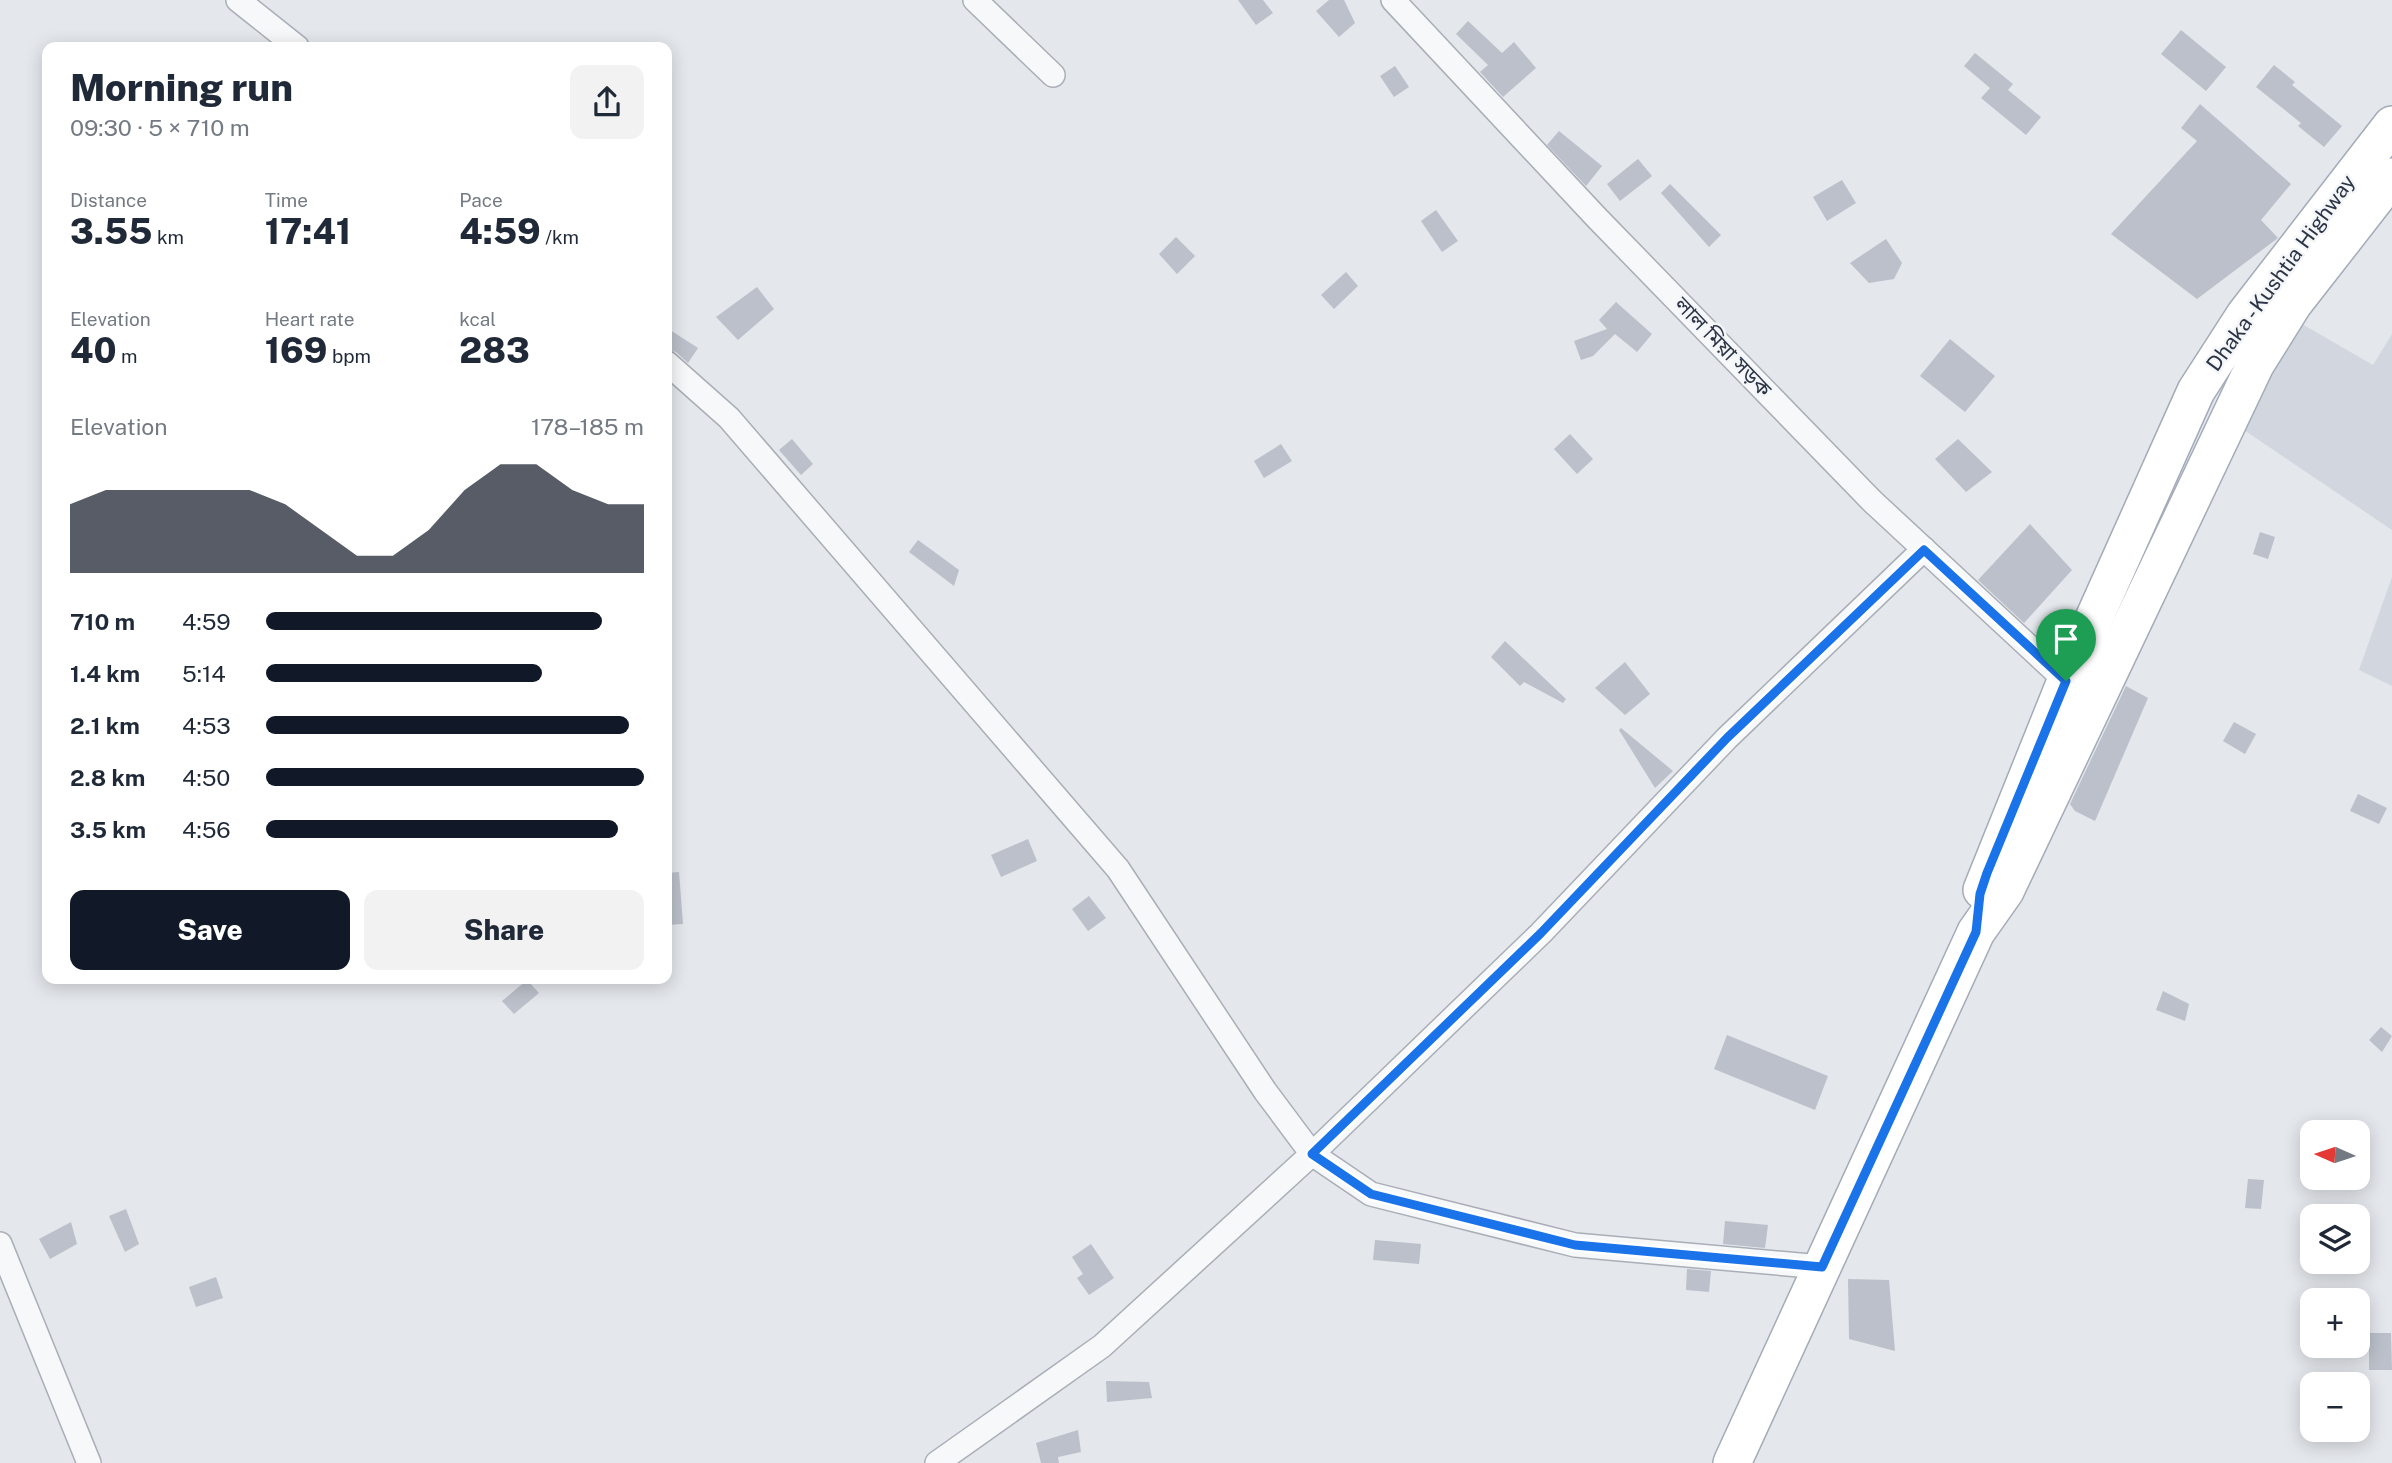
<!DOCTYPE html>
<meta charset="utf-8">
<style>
:root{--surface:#fff;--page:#f2f2f3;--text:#1f2937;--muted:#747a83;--accent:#111827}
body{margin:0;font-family:"Public Sans","Noto Sans Bengali",sans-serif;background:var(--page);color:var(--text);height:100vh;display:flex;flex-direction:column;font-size:26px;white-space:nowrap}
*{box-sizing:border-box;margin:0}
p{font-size:23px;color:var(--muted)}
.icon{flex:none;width:38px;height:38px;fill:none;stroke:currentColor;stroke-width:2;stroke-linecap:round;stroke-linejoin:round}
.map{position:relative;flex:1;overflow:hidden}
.side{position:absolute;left:42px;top:42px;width:630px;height:942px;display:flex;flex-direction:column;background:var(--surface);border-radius:14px;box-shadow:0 4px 18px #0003}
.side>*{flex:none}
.needle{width:46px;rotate:273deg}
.controls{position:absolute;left:2300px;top:1120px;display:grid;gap:14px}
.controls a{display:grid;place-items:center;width:70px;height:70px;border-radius:14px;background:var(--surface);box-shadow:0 4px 18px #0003;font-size:35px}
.pin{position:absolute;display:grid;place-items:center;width:60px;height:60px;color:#fff;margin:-72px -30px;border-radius:50% 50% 50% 0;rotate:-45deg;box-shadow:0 0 7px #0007}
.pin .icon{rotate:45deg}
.round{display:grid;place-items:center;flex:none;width:74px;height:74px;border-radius:14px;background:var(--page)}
.head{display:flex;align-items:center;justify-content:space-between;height:119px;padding:0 28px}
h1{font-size:38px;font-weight:800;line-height:52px}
.figures{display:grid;grid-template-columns:repeat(3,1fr);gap:10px;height:119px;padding:7px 28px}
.figures div{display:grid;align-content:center}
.figures b{font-size:35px;font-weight:800}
.figures small{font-size:19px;font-weight:400}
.figures p{font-size:19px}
.chart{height:196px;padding:14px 28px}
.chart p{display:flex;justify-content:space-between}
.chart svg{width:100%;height:126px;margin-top:7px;fill:var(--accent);opacity:.7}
.action{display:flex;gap:14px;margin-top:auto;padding:14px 28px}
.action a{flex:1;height:80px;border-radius:14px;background:var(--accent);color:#fff;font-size:28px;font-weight:800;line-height:80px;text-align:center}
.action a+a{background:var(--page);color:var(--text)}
ul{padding:0 28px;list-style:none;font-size:23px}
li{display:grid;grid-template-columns:112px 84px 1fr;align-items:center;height:52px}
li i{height:18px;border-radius:9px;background:var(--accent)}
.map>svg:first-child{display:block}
</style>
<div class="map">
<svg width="2392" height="1463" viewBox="0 0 2392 1463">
<rect width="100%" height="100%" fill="#e4e7ec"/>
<g fill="#d2d6de">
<path d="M2302,324l71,41 19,-31v196l-154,-104z"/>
<path d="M2392,577v109l-33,-16z"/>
</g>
<g fill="#bbc0ca">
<path d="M1238,0h25l10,13 -17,12z"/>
<path d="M1329,0h15l11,23 -16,14 -23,-26z"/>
<path d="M1468,21l34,32 12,-11 22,26 -33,29 -23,-25 8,-7 -32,-31z"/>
<path d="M2181,30l45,37 -20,24 -45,-37z"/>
<path d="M1975,53l38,31 -5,6 33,27 -15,18 -45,-37 9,-10 -26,-22z"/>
<path d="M2274,65l21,17 -3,3 50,41 -18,21 -26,-21 3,-3 -45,-36z"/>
<path d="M1395,66l14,21 -15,10 -14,-21z"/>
<path d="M2200,104l91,80 -30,36 17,18 -81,61 -86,-65 86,-93 -16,-13z"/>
<path d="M1559,131l43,35 -16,20 -39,-41z"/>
<path d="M1638,159l14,17 -32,25 -13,-17z"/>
<path d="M1842,180l14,23 -29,18 -14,-24z"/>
<path d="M1670,184l51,51 -12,12 -48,-54z"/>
<path d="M1436,210l22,31 -16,11 -21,-31z"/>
<path d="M1176,237l19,19 -18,18 -18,-20z"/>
<path d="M1886,239l16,24 -8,16 -25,4 -19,-20z"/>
<path d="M1346,272l12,14 -24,23 -13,-14z"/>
<path d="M757,287l17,22 -36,31 -22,-23z"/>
<path d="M1616,302l36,32 -15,18 -22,-18 -22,22 -12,4 -7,-19 33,-12 -8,-9z"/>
<path d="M667,328l31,20 -10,15 -12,-11 -9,-3z"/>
<path d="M1950,339l45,37 -30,36 -45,-36z"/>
<path d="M1570,434l23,25 -16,15 -23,-25z"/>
<path d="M792,439l21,25 -12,11 -22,-25z"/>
<path d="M1958,439l34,33 -26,20 -31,-33z"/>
<path d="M1281,444l11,17 -28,17 -10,-17z"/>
<path d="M2030,524l42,46 -48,53 -46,-43z"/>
<path d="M2260,532l15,5 -7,22 -15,-5z"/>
<path d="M918,540l41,30 -5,16 -45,-34z"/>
<path d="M1505,641l61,58 -3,4 -39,-21 -4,4 -29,-29z"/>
<path d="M1625,662l25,32 -25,21 -30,-27z"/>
<path d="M2126,686l22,12 -53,123 -20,-10 -5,-7z"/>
<path d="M2234,722l22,12 -11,20 -22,-13z"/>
<path d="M1621,728l52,43 -18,17 -36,-58z"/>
<path d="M2358,794l29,14 -8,16 -29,-13z"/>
<path d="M1028,839l9,22 -36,16 -10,-22z"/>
<path d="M679,872l4,52 -16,1v-52z"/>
<path d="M1089,896l17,22 -18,13 -16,-22z"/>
<path d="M527,980l12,13 -25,21 -12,-13z"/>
<path d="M2163,991l26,13 -4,17 -29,-11z"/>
<path d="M2381,1027l11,9 -10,16 -13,-12z"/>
<path d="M1727,1035l101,41 -13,34 -101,-41z"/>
<path d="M2248,1179l16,1 -3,29 -16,-1z"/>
<path d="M126,1209l13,35 -14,8 -16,-36z"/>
<path d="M1725,1221l43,4 -3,23 -42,-4z"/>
<path d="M71,1222l6,22 -27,15 -11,-20z"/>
<path d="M1375,1240l46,4 -2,20 -46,-4z"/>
<path d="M1091,1244l23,34 -25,17 -12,-17 6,-4 -11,-17z"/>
<path d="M1687,1269l24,2 -2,21 -23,-2z"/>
<path d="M216,1277l7,21 -27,9 -7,-20z"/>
<path d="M1848,1279l41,1 6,71 -46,-12z"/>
<path d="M2369,1333h22l1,37h-23z"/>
<path d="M1106,1381l43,1 3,16 -45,4z"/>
<path d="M1078,1430l3,22 -23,5 1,6h-18l-5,-20z"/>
</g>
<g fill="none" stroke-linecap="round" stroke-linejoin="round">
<g stroke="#a9aeb7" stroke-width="26">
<g id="minor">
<path d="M238,0l59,47"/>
<path d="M975,0l78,75"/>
<path d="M1393,0l204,218 275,283 194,180"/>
<path d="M667,363l62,55 389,451 147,222 47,63 59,40 204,51 247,22"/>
<path d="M0,1244l89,219"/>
<path d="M937,1463l165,-117 210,-192 229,-221 186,-195 197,-189"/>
</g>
</g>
<g stroke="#a3abb8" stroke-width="40">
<g id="primary">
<path d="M1982,890l84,-209 130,-290 49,-76 147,-190"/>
<path d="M1732,1463l244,-531 29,-41 250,-526 38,-61 99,-127"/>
</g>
</g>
<use href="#minor" stroke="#f7f8fa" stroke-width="23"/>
<use href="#primary" stroke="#fff" stroke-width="37"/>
</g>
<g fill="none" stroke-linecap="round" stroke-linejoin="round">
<g stroke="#fff" stroke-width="14">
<path id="route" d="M1924,550l142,131 -79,192 -7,21 -4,38 -154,335 -247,-22 -204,-51 -59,-40 229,-221 186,-195z"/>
</g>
<use href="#route" stroke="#1a73e8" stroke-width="9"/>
</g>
<g text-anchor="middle" stroke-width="5" stroke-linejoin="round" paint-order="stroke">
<g font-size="21" fill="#2b3445" stroke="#f4f6f9">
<text transform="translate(2281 273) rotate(-54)" y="7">Dhaka - Kushtia Highway</text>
<text transform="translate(1723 347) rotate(46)" y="7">লাল মিয়া সড়ক</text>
</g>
</g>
</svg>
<div class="controls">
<a><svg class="needle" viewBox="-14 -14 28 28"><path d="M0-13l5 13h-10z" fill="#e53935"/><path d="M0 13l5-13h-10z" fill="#747a83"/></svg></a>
<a><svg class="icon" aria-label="layers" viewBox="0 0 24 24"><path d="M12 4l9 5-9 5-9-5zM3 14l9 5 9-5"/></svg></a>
<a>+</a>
<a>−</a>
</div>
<div class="pin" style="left:2066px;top:681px;background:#1e9e55"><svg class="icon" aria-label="arrive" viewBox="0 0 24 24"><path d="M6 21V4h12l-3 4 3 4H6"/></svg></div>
<section class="side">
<div class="head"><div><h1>Morning run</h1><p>09:30 · 5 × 710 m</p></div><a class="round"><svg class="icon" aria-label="share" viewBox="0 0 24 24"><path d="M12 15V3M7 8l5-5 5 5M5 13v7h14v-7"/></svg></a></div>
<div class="figures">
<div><p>Distance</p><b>3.55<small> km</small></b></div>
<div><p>Time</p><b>17:41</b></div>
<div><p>Pace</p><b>4:59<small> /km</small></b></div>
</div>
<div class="figures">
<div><p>Elevation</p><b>40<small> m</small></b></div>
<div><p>Heart rate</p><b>169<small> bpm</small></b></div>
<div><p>kcal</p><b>283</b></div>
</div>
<div class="chart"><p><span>Elevation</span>178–185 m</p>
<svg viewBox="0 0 160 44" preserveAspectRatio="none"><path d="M0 44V20L10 15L20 15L30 15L40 15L50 15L60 20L70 29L80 38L90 38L100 29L110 15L120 6L130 6L140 15L150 20L160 20V44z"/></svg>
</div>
<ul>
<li><b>710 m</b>4:59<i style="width:89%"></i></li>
<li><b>1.4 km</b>5:14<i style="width:73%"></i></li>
<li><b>2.1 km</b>4:53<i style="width:96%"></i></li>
<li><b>2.8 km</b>4:50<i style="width:100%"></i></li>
<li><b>3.5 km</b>4:56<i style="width:93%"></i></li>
</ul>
<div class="action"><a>Save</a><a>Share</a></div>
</section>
</div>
